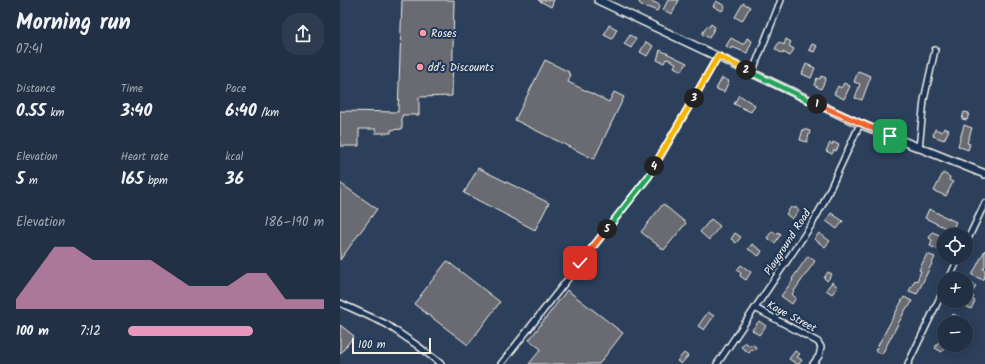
<!DOCTYPE html>
<meta charset="utf-8">
<style>
:root{--surface:#213045;--page:#2d3c50;--text:#f1f3f6;--muted:#a2a9b3;--line:#3e4b5e;--accent:#e797bd}
body{margin:0;font-family:Kalam,sans-serif;background:var(--page);color:var(--text);height:100vh;display:flex;flex-direction:column;font-size:15px;white-space:nowrap}
*{box-sizing:border-box;margin:0}
p{font-size:13px;color:var(--muted)}
.icon{flex:none;width:22px;height:22px;fill:none;stroke:currentColor;stroke-width:2;stroke-linecap:round;stroke-linejoin:round}
.map{position:relative;flex:1;overflow:hidden}
.side{display:flex;flex-direction:column;background:var(--surface);width:340px}
.side>*{flex:none}
.controls{position:absolute;left:597px;top:228px;display:grid;gap:8px}
.controls a{display:grid;place-items:center;width:36px;height:36px;border-radius:50%;background:var(--surface);box-shadow:0 2px 10px #0003,0 0 0 1px var(--line);font-size:20px}
.scale{position:absolute;left:12px;bottom:10px;width:79px;box-sizing:border-box;padding-left:4px;border:2px solid #f4f1e8;border-top:0;font-size:11px;line-height:14px;white-space:nowrap;color:#f4f1e8;-webkit-text-stroke:3px #1d3557;paint-order:stroke}
.pin{position:absolute;display:grid;place-items:center;width:34px;height:34px;color:#fff;margin:-17px;border-radius:8px;box-shadow:0 2px 6px #0006}
.km{position:absolute;width:20px;height:20px;margin:-10px;border-radius:50%;background:#222;color:#fff;font-size:11px;line-height:20px;text-align:center}
.round{display:grid;place-items:center;flex:none;width:42px;height:42px;border-radius:16px;background:var(--page)}
.summary{display:flex;align-items:center;justify-content:space-between;height:68px;padding:0 16px}
h1{font-size:22px;font-weight:700;line-height:30px}
.stats{display:grid;grid-template-columns:repeat(3,1fr);gap:6px;height:68px;padding:4px 16px}
.stats div{display:grid;align-content:center}
.stats b{font-size:17px;font-weight:700}
.stats small{font-size:11px;font-weight:400}
.stats p{font-size:11px}
.chart{height:112px;padding:8px 16px}
.chart p{display:flex;justify-content:space-between}
.chart svg{width:100%;height:72px;margin-top:4px;fill:var(--accent);opacity:.7}
ul{padding:0 16px;list-style:none;font-size:13px}
li{display:grid;grid-template-columns:64px 48px 1fr;align-items:center;height:30px}
li i{height:10px;border-radius:5px;background:var(--accent)}
main{display:flex;flex:1;min-height:0}
.map>svg:first-child{display:block}
</style>
<main>
<section class="side">
<div class="summary"><div><h1>Morning run</h1><p>07:41</p></div><a class="round"><svg class="icon" aria-label="share" viewBox="0 0 24 24"><path d="M12 15V3M7 8l5-5 5 5M5 13v7h14v-7"/></svg></a></div>
<div class="stats">
<div><p>Distance</p><b>0.55<small> km</small></b></div>
<div><p>Time</p><b>3:40</b></div>
<div><p>Pace</p><b>6:40<small> /km</small></b></div>
</div>
<div class="stats">
<div><p>Elevation</p><b>5<small> m</small></b></div>
<div><p>Heart rate</p><b>165<small> bpm</small></b></div>
<div><p>kcal</p><b>36</b></div>
</div>
<div class="chart"><p><span>Elevation</span>186–190 m</p>
<svg viewBox="0 0 160 44" preserveAspectRatio="none"><path d="M0 44V38L10 22L20 6L30 6L40 14L50 14L60 14L70 14L80 22L90 30L100 30L110 30L120 22L130 22L140 38L150 38L160 38V44z"/></svg>
</div>
<ul>
<li><b>100 m</b>7:12<i style="width:64%"></i></li>
</ul>
</section>
<div class="map">
<svg width="645" height="364" viewBox="0 0 645 364">
<rect width="100%" height="100%" fill="#2c405c"/>
<filter id="ink" filterUnits="userSpaceOnUse"><feTurbulence type="fractalNoise" baseFrequency=".025" numOctaves="2"/><feDisplacementMap in="SourceGraphic" scale="8" xChannelSelector="R" yChannelSelector="G"/><feConvolveMatrix kernelMatrix="1 2 1 2 8 2 1 2 1" color-interpolation-filters="sRGB"/></filter>
<g filter="url(#ink)">
<g fill="#696b72" stroke="#f4f1e8">
<path d="M62,0h52l-2,96 -33,1v18h-17v14l-11,1v3h-16l1,-4h-17v17h-19v-35l58,1z"/>
<path d="M198,0h16l-3,7z"/>
<path d="M300,0h9l11,5 -3,6 -10,-4 -1,1 -7,-5z"/>
<path d="M328,0h11l-7,14 -9,-4z"/>
<path d="M376,1l9,5 -3,5 -9,-5z"/>
<path d="M403,3l7,4 -8,14 -7,-4z"/>
<path d="M371,24l4,3 -6,11 -7,-4 5,-8 2,1z"/>
<path d="M269,25l8,4 -5,10 -8,-4z"/>
<path d="M290,35l6,4 -5,9 -7,-4z"/>
<path d="M391,38l11,6h2l3,-6 5,3 -5,12 -15,-6 -1,2 -5,-3z"/>
<path d="M446,39l5,3 -2,4 5,3 -4,7 -7,-4v2l-8,-5 4,-7 5,3z"/>
<path d="M306,42l7,4 -6,10 -7,-4z"/>
<path d="M472,44l5,2 -3,6 -5,-2z"/>
<path d="M320,50l27,13 -5,8 -8,-4 2,-4 -6,-3 -4,-1 -2,4 -7,-3z"/>
<path d="M205,60l24,12 -1,1 3,2 -3,7 41,20 5,-10 10,5 -30,62 -79,-39z"/>
<path d="M466,64l9,4 -4,10 -9,-4z"/>
<path d="M518,71l13,5 -9,24 -7,-2 5,-14 -6,-2z"/>
<path d="M481,76l5,2 -5,11 -7,-4 3,-7 3,1z"/>
<path d="M382,78l7,3 -5,11 -8,-3z"/>
<path d="M504,83l6,3 -6,13 -10,-5 4,-8 3,2z"/>
<path d="M399,95l16,10 -4,7 -17,-8z"/>
<path d="M624,112l5,1 -2,7 -5,-1z"/>
<path d="M624,125l8,3 -5,15 3,1 -2,6 -10,-4z"/>
<path d="M604,128l5,2 -5,10 -11,-4 2,-7 7,3z"/>
<path d="M463,129l7,2 -3,11 -7,-2z"/>
<path d="M493,142l6,3 -3,6 -2,-1 -2,4 -6,-3 4,-8 2,2z"/>
<path d="M138,168l71,35 -14,27 -71,-37z"/>
<path d="M603,173l7,4 -1,3 4,2 -7,14 -12,-5z"/>
<path d="M0,183l37,26 -37,51z"/>
<path d="M323,204l23,19 -22,27 -23,-18z"/>
<path d="M451,207l3,2 1,-2 4,3 -7,9 -6,-5z"/>
<path d="M589,209l27,13 -4,9 -27,-13z"/>
<path d="M491,213l12,8 -6,8 -11,-8z"/>
<path d="M371,219l9,7 -11,14 -9,-8z"/>
<path d="M432,231l5,3 1,-2 3,2 -6,9 -8,-5z"/>
<path d="M592,232l10,4 -4,9 3,1 -2,4 -9,-4 2,-6 -3,-2z"/>
<path d="M395,233l6,4 -5,6 -5,-4z"/>
<path d="M479,233l11,8 -5,6 -11,-8z"/>
<path d="M412,244l10,7 -3,5 -11,-7z"/>
<path d="M645,250v16l-2,3 2,1v6l-2,4 -11,-5z"/>
<path d="M587,254l8,3 -18,37 -8,-3 6,-11 2,1 4,-10 -2,-1z"/>
<path d="M468,256l7,5 -23,33 4,4 -4,6 -11,-8 12,-16 -1,-1z"/>
<path d="M107,261l53,41 -32,43 -54,-41z"/>
<path d="M401,265l10,7 -5,8 -6,-4 1,-3 -4,-3z"/>
<path d="M488,272l4,2 -5,7 -3,-3z"/>
<path d="M492,282l6,5 -6,7 -6,-4z"/>
<path d="M629,282l7,4 -5,9 3,2 -2,2 3,2 -4,8 -14,-8h9v-15z"/>
<path d="M227,290l56,43 -24,31h-70l12,-15 -12,-9z"/>
<path d="M564,297l8,4 -3,6h-2l-25,47 -7,-3z"/>
<path d="M368,312l6,4 -10,14 -6,-4z"/>
<path d="M613,314l10,5 -2,4h-13z"/>
<path d="M419,321l7,5 -7,9 -7,-5z"/>
<path d="M0,325l14,11 -14,18z"/>
<path d="M604,333v12h2l-4,7 -7,-4z"/>
<path d="M405,342l5,4 2,-2 4,3 -3,4 -1,-2 -3,4 -8,-6z"/>
<path d="M455,351l5,3 -3,3 5,3 -3,4h-2l-8,-5z"/>
<path d="M344,353l4,3 -7,8 -4,-3z"/>
</g>
<g fill="none" stroke-linecap="round" stroke-linejoin="round">
<g stroke="#f4f1e8" stroke-width="8">
<g id="minor">
<path d="M412,73l29,-73"/>
<path d="M579,148l5,-48 11,-50"/>
<path d="M626,243l19,-40"/>
<path d="M609,279l10,-22"/>
<path d="M0,303l46,21 32,22 23,18"/>
<path d="M415,308l63,34 3,5 -2,9 -6,8"/>
<path d="M161,364l148,-188 69,-120"/>
<path d="M377,364l95,-140 11,-20 37,-80"/>
<path d="M568,364l36,-75"/>
</g>
</g>
<g stroke="#f4f1e8" stroke-width="10">
<path id="secondary" d="M258,0l262,124 125,50"/>
</g>
<use href="#minor" stroke="#1d3557" stroke-width="5"/>
<use href="#secondary" stroke="#1d3557" stroke-width="7"/>
</g>
</g>
<g fill="none" stroke-linecap="round" stroke-linejoin="round" filter="url(#ink)">
<g stroke="#fff" stroke-width="8">
<path id="split-1" d="M477,104l73,32"/>
</g>
<g stroke="#fff" stroke-width="8">
<path id="split-2" d="M406,70l71,34"/>
</g>
<g stroke="#fff" stroke-width="8">
<path id="split-3" d="M354,98l24,-42 28,14"/>
</g>
<g stroke="#fff" stroke-width="8">
<path id="split-4" d="M314,166l40,-68"/>
</g>
<g stroke="#fff" stroke-width="8">
<path id="split-5" d="M267,229l42,-53 5,-10"/>
</g>
<g stroke="#fff" stroke-width="8">
<path id="split-6" d="M240,263l27,-34"/>
</g>
<use href="#split-1" stroke="#f0652b" stroke-width="5"/>
<use href="#split-2" stroke="#22a559" stroke-width="5"/>
<use href="#split-3" stroke="#f5b400" stroke-width="5"/>
<use href="#split-4" stroke="#f5b400" stroke-width="5"/>
<use href="#split-5" stroke="#22a559" stroke-width="5"/>
<use href="#split-6" stroke="#f0652b" stroke-width="5"/>
</g>
<g fill="#ff9aa2" stroke="#1d3557" stroke-width="1.5">
<circle cx="83" cy="33" r="4"/>
<circle cx="80" cy="67" r="4"/>
</g>
<g text-anchor="middle" stroke-width="4" stroke-linejoin="round" paint-order="stroke">
<g font-size="11" fill="#f4f1e8" stroke="#1d3557" text-anchor="start">
<text x="91" y="37">Roses</text>
<text x="88" y="71">dd's Discounts</text>
</g>
<g font-size="11" fill="#f4f1e8" stroke="#1d3557">
<text transform="translate(447 242) rotate(-57)" y="4">Playground Road</text>
<text transform="translate(452 316) rotate(28)" y="4">Kaye Street</text>
</g>
</g>
</svg>
<div class="controls">
<a><svg class="icon" aria-label="locate" viewBox="0 0 24 24"><circle cx="12" cy="12" r="6"/><path d="M12 2v4M12 18v4M2 12h4M18 12h4"/></svg></a>
<a>+</a>
<a>−</a>
</div>
<div class="scale">100 m</div>
<div class="pin" style="left:550px;top:136px;background:#1e9e55"><svg class="icon" aria-label="arrive" viewBox="0 0 24 24"><path d="M6 21V4h12l-3 4 3 4H6"/></svg></div>
<div class="pin" style="left:240px;top:263px;background:#d93025"><svg class="icon" aria-label="check" viewBox="0 0 24 24"><path d="M5 12l5 5 9-10"/></svg></div>
<b class="km" style="left:477px;top:104px">1</b>
<b class="km" style="left:406px;top:70px">2</b>
<b class="km" style="left:354px;top:98px">3</b>
<b class="km" style="left:314px;top:166px">4</b>
<b class="km" style="left:267px;top:229px">5</b>
</div>
</main>
